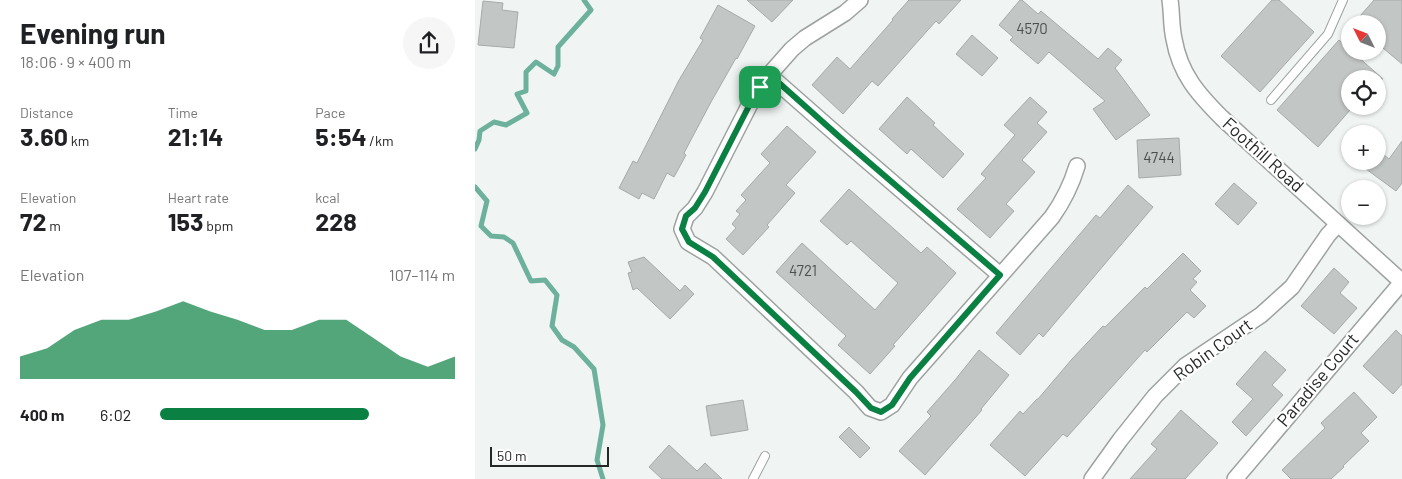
<!DOCTYPE html>
<meta charset="utf-8">
<style>
:root{--surface:#fff;--page:#f6f6f6;--text:#202124;--muted:#757577;--accent:#0b8043}
body{margin:0;font-family:Barlow,sans-serif;background:var(--page);color:var(--text);height:100vh;display:flex;flex-direction:column;font-size:19px;white-space:nowrap}
*{box-sizing:border-box;margin:0}
p{font-size:16px;color:var(--muted)}
.icon{flex:none;width:28px;height:28px;fill:none;stroke:currentColor;stroke-width:2;stroke-linecap:round;stroke-linejoin:round}
.map{position:relative;flex:1;overflow:hidden}
.details{display:flex;flex-direction:column;background:var(--surface);width:475px}
.details>*{flex:none}
.needle{width:32px;rotate:312deg}
.fabs{position:absolute;left:866px;top:15px;display:grid;gap:10px}
.fabs a{display:grid;place-items:center;width:45px;height:45px;border-radius:50%;background:var(--surface);box-shadow:0 1px 4px #0004;font-size:25px}
.scale{position:absolute;left:15px;bottom:12px;width:119px;box-sizing:border-box;padding-left:5px;border:2px solid #252727;border-top:0;font-size:14px;line-height:18px;white-space:nowrap;color:#252727;-webkit-text-stroke:4px #fff;paint-order:stroke}
.pin{position:absolute;display:grid;place-items:center;width:42px;height:42px;color:#fff;margin:-21px;border-radius:10px;box-shadow:0 2px 8px #0006}
.round{display:grid;place-items:center;flex:none;width:52px;height:52px;border-radius:26px;background:var(--page)}
.headline{display:flex;align-items:center;justify-content:space-between;height:85px;padding:0 20px}
h1{font-size:28px;font-weight:700;line-height:38px}
.stats{display:grid;grid-template-columns:repeat(3,1fr);gap:8px;height:85px;padding:5px 20px}
.stats div{display:grid;align-content:center}
.stats b{font-size:25px;font-weight:700}
.stats small{font-size:14px;font-weight:400}
.stats p{font-size:14px}
.chart{height:140px;padding:10px 20px}
.chart p{display:flex;justify-content:space-between}
.chart svg{width:100%;height:90px;margin-top:5px;fill:var(--accent);opacity:.7}
ul{padding:0 20px;list-style:none;font-size:16px}
li{display:grid;grid-template-columns:80px 60px 1fr;align-items:center;height:38px}
li i{height:12px;border-radius:6px;background:var(--accent)}
main{display:flex;flex:1;min-height:0}
.map>svg:first-child{display:block}
</style>
<main>
<section class="details">
<div class="headline"><div><h1>Evening run</h1><p>18:06 · 9 × 400 m</p></div><a class="round"><svg class="icon" aria-label="share" viewBox="0 0 24 24"><path d="M12 15V3M7 8l5-5 5 5M5 13v7h14v-7"/></svg></a></div>
<div class="stats">
<div><p>Distance</p><b>3.60<small> km</small></b></div>
<div><p>Time</p><b>21:14</b></div>
<div><p>Pace</p><b>5:54<small> /km</small></b></div>
</div>
<div class="stats">
<div><p>Elevation</p><b>72<small> m</small></b></div>
<div><p>Heart rate</p><b>153<small> bpm</small></b></div>
<div><p>kcal</p><b>228</b></div>
</div>
<div class="chart"><p><span>Elevation</span>107–114 m</p>
<svg viewBox="0 0 160 44" preserveAspectRatio="none"><path d="M0 44V33L10 29L20 20L30 15L40 15L50 11L60 6L70 11L80 15L90 20L100 20L110 15L120 15L130 24L140 33L150 38L160 33V44z"/></svg>
</div>
<ul>
<li><b>400 m</b>6:02<i style="width:71%"></i></li>
</ul>
</section>
<div class="map">
<svg width="927" height="479" viewBox="0 0 927 479">
<rect width="100%" height="100%" fill="#f0f5f3"/>
<g fill="none" stroke-linecap="round" stroke-linejoin="round">
<g stroke="#6db19c" stroke-width="5">
<path d="M0,149l4,-9 1,-9 14,-9 12,3 21,-12 -10,-19 9,-3v-19l10,-10 18,12 4,-8v-19l33,-37 -7,-10"/>
<path d="M0,187l12,14 -6,25 10,10 13,1 9,6 18,38 14,-1 12,15 -5,31 10,14 12,7 20,22 9,56 -6,35 6,19"/>
</g>
</g>
<g fill="#c2c7c5" stroke="#a6aba9">
<path d="M272,0h46l-21,22z"/>
<path d="M434,0h52l-22,24 -3,-3 -58,65 -6,-5 -29,33 -31,-29 25,-28 13,12 43,-49 -1,-1z"/>
<path d="M545,0h2l16,14 3,-3 57,48 10,-11 14,12 -7,8 35,47 -34,25 -23,-31 12,-8 -56,-49 -11,12 -28,-24 3,-3 -14,-12z"/>
<path d="M797,0h7l35,32 -54,60 -39,-36z"/>
<path d="M899,0h28v64l-25,-21v-19h-24z"/>
<path d="M8,1l20,2 -1,7 16,2 -4,36 -36,-3z"/>
<path d="M243,5l37,21 -18,33 -1,-1 -25,44 -27,51 2,2 -12,22 -7,-4 -13,26 -12,-6 -3,6 -20,-11 14,-27 4,2 42,-83 24,-40 -3,-2z"/>
<path d="M497,35l26,23 -16,18 -26,-22z"/>
<path d="M864,40l44,39h-33v31l-32,37 -41,-37z"/>
<path d="M432,97l28,26 -2,2 31,29 -21,24 -32,-29 -4,5 -28,-25z"/>
<path d="M555,97l17,15 -10,11 10,9 -25,28 13,12 -29,32 8,7 -24,27 -33,-29 29,-31 -5,-4 34,-39 -11,-10z"/>
<path d="M312,126l29,26 -30,33 9,8 -28,32 2,2 -26,28 -17,-16 10,-11 -4,-4 8,-10 -4,-3 10,-11 -5,-5 29,-32 -9,-9z"/>
<path d="M704,138l2,37 -42,3 -2,-38z"/>
<path d="M927,141v42l-6,8 -30,-22 6,-8h5v-8l2,-2 10,8z"/>
<path d="M759,183l23,20 -19,22 -23,-21z"/>
<path d="M653,185l25,22 -110,130 -4,-4 -19,22 -24,-22 100,-118 4,3z"/>
<path d="M374,189l72,64 6,-6 29,26 -63,72 2,1 -25,28 -32,-29 8,-9 -70,-64 26,-29 73,67 23,-27 -47,-42 -4,4 -27,-24z"/>
<path d="M708,253l18,18 -8,8 4,3 -7,8 16,16 -12,12 -7,-6 -40,40 -2,-2 -78,87 -4,-3 -38,42 -35,-31 30,-34 3,3 14,-15h1l34,-40 31,-33 2,1 40,-40 2,2z"/>
<path d="M169,257l36,34 5,-6 9,9 -24,25 -33,-31 -4,2 -5,-17 4,-1 -4,-10z"/>
<path d="M859,268l15,14 -9,11 17,15 -23,26 -33,-28z"/>
<path d="M921,330l6,6v48l-9,10 -30,-28z"/>
<path d="M504,350l30,25 -28,34 1,1 -57,65 -26,-24 32,-35 -4,-4 28,-32z"/>
<path d="M790,351l21,19 -14,15 11,10 -37,41 -14,-14 21,-23 -17,-15z"/>
<path d="M879,392l23,25 -16,16 8,8 -26,25 1,1 -13,12h-40l-9,-9 43,-42 -4,-5z"/>
<path d="M268,400l5,30 -37,6 -5,-30z"/>
<path d="M706,410l37,33 -33,36h-55l27,-30 -6,-5z"/>
<path d="M374,427l21,21 -10,10 -21,-21z"/>
<path d="M194,445l28,26 8,-8 17,16h-60l-13,-12z"/>
</g>
<g fill="none" stroke-linecap="round" stroke-linejoin="round">
<g stroke="#9da2a0" stroke-width="10">
<g id="service">
<path d="M796,100l57,-66 15,-34"/>
<path d="M278,479l12,-23"/>
</g>
</g>
<g stroke="#9da2a0" stroke-width="18">
<g id="minor">
<path d="M385,0l-15,13 -40,25 -13,11 -23,26 -17,25 -47,92 -10,16 -9,9 -4,12 6,13 25,15 143,135 14,16 11,4 11,-7 18,-27 142,-161c12,-17 19,-31 25,-51"/>
<path d="M695,0c2,13 1,26 4,39 6,35 24,55 48,79l180,164"/>
<path d="M294,75l74,65 157,135"/>
<path d="M617,479l28,-39 35,-44 30,-30 76,-51 31,-28 36,-52 10,-11"/>
<path d="M760,479l167,-197"/>
</g>
</g>
<use href="#service" stroke="#fff" stroke-width="8"/>
<use href="#minor" stroke="#fff" stroke-width="15"/>
</g>
<g fill="none" stroke-linecap="round" stroke-linejoin="round">
<g stroke="#fff" stroke-width="10">
<path id="route" d="M294,74l74,66 157,135 -90,103 -18,27 -11,7 -10,-4 -15,-16 -143,-135 -24,-15 -7,-13 4,-13 9,-8 10,-16 47,-92z"/>
</g>
<use href="#route" stroke="#0b8043" stroke-width="6"/>
</g>
<g text-anchor="middle" stroke-width="4.5" stroke-linejoin="round" paint-order="stroke">
<g font-size="15" fill="#4c4f4e">
<text x="557" y="34">4570</text>
<text x="684" y="163">4744</text>
<text x="328" y="276">4721</text>
</g>
<g font-size="18" fill="#252727" stroke="#fff">
<text transform="translate(788 155) rotate(42)" y="6">Foothill Road</text>
<text transform="translate(738 350) rotate(-36)" y="6">Robin Court</text>
<text transform="translate(843 380) rotate(-50)" y="6">Paradise Court</text>
</g>
</g>
</svg>
<div class="fabs">
<a><svg class="needle" viewBox="-14 -14 28 28"><path d="M0-13l5 13h-10z" fill="#e53935"/><path d="M0 13l5-13h-10z" fill="#757577"/></svg></a>
<a><svg class="icon" aria-label="locate" viewBox="0 0 24 24"><circle cx="12" cy="12" r="6"/><path d="M12 2v4M12 18v4M2 12h4M18 12h4"/></svg></a>
<a>+</a>
<a>−</a>
</div>
<div class="scale">50 m</div>
<div class="pin" style="left:285px;top:87px;background:#1e9e55"><svg class="icon" aria-label="arrive" viewBox="0 0 24 24"><path d="M6 21V4h12l-3 4 3 4H6"/></svg></div>
</div>
</main>
